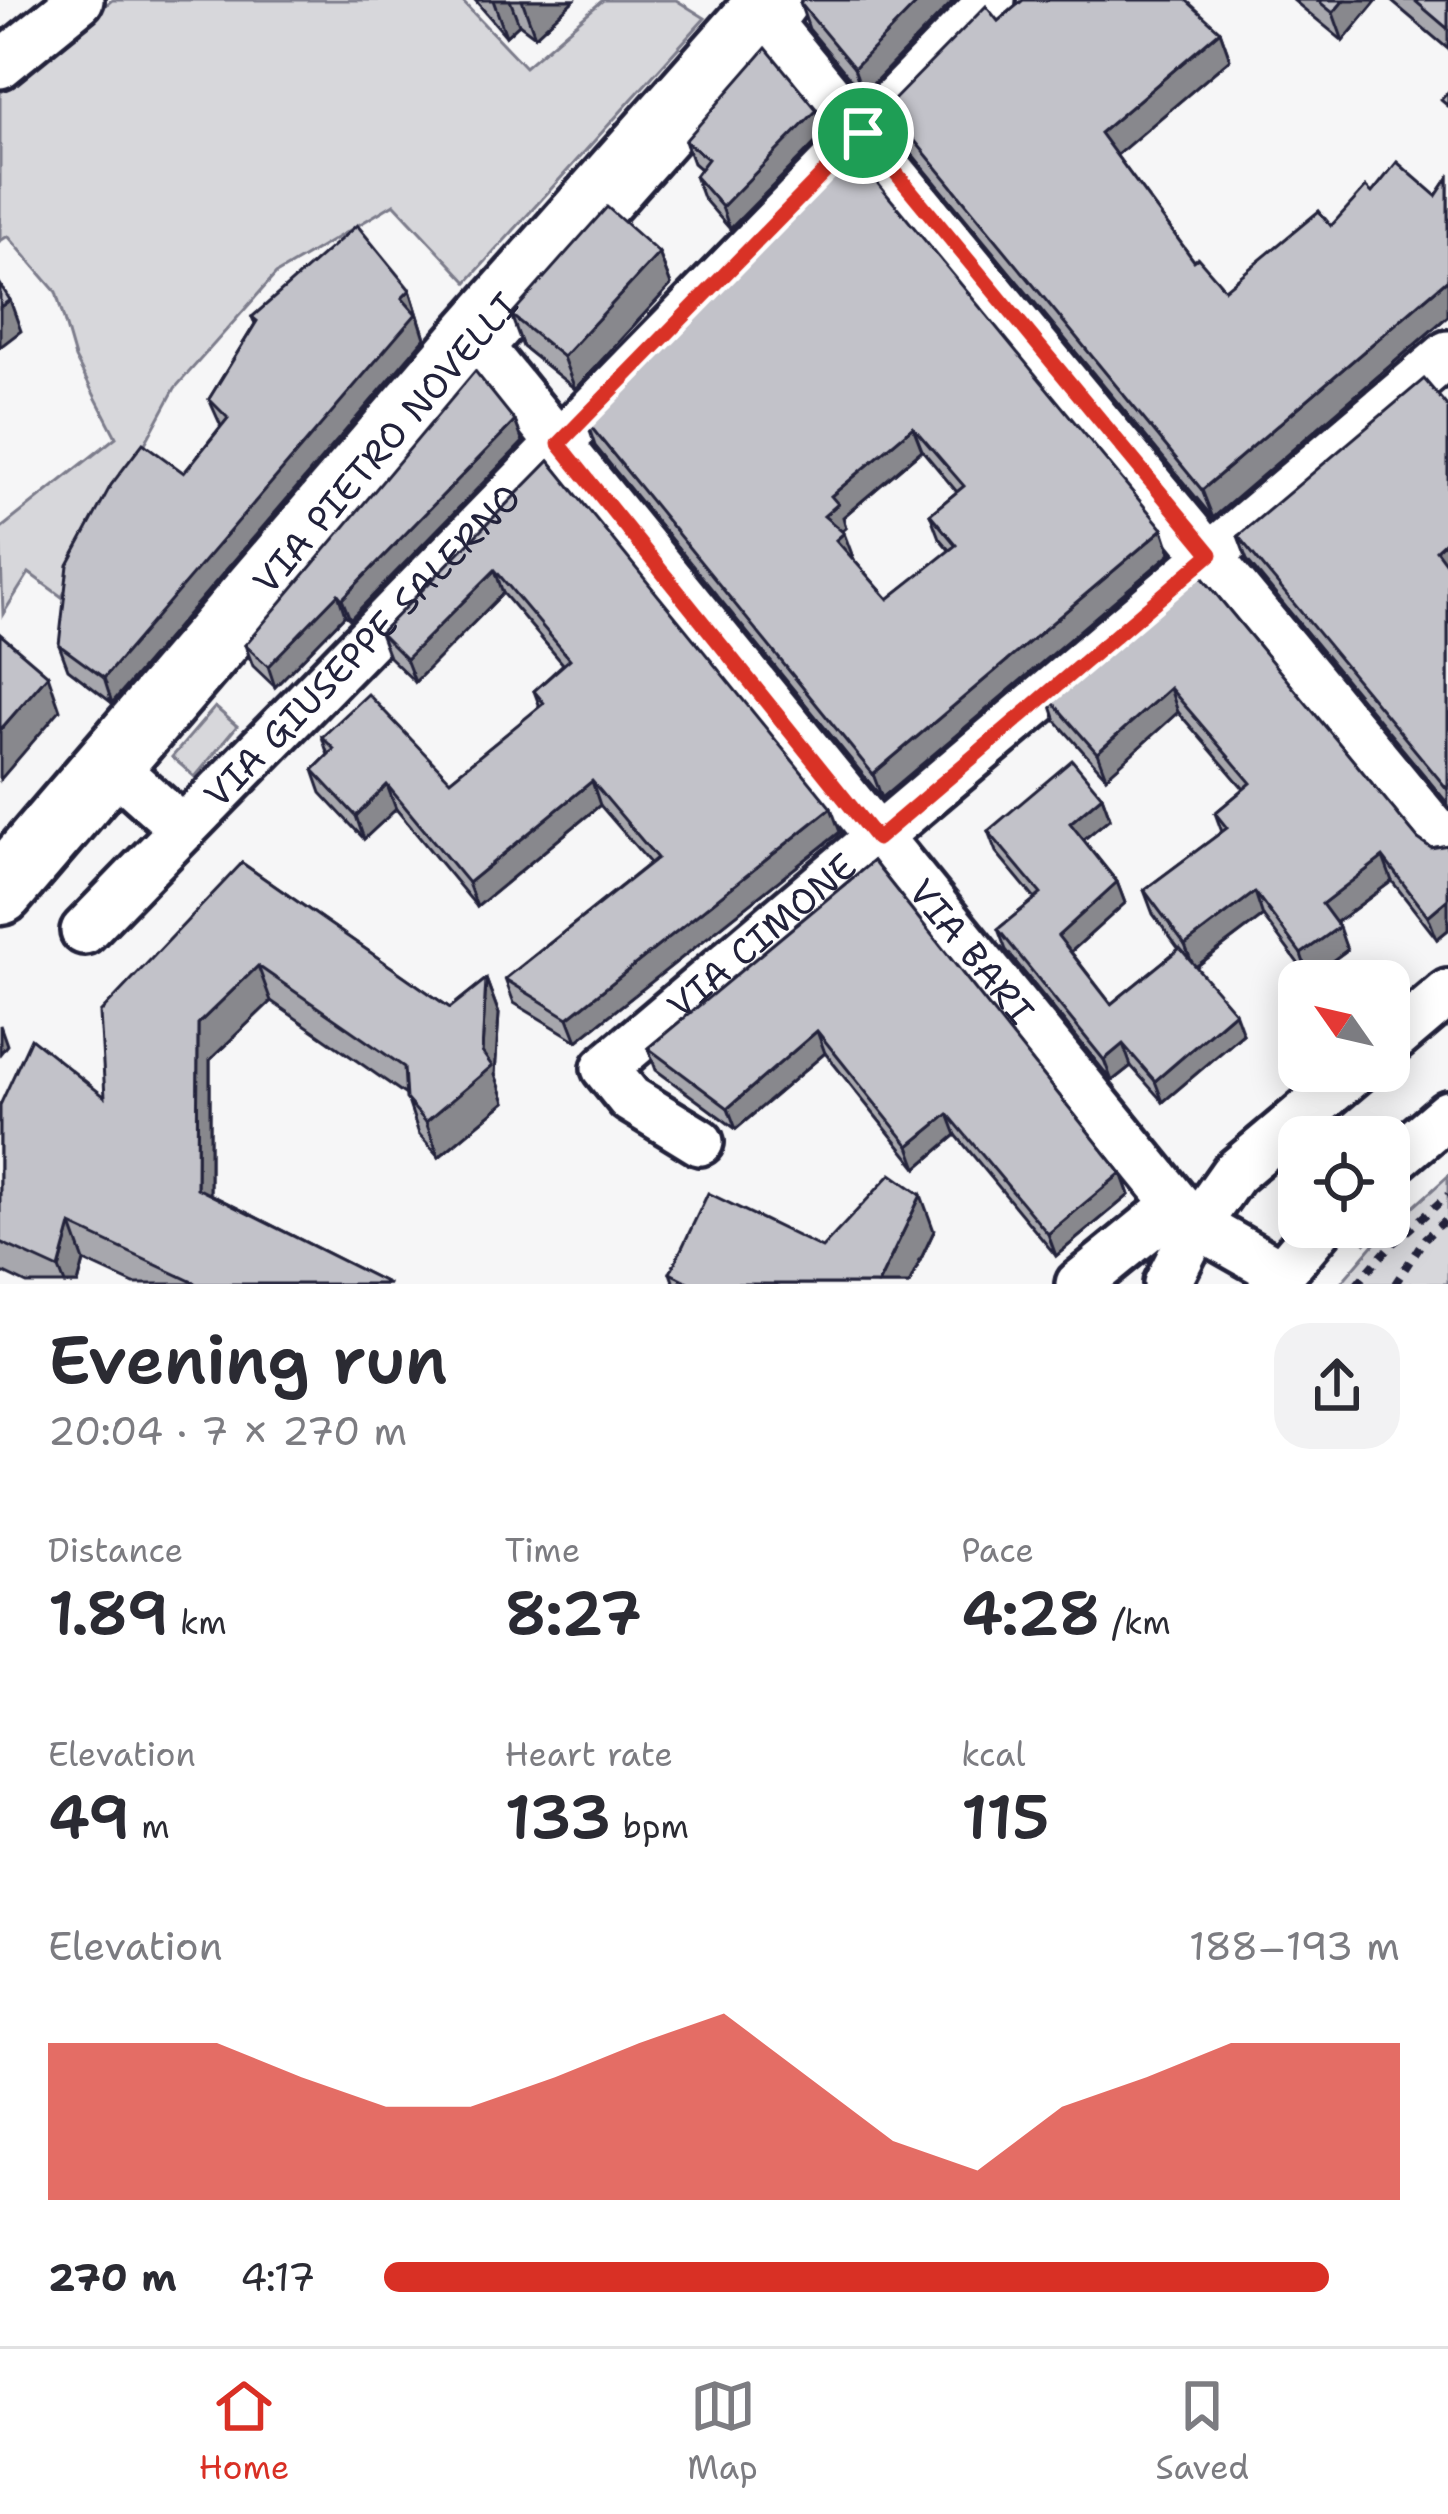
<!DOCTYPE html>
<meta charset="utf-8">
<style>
:root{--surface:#fff;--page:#f2f2f3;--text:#2b2b33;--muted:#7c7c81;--line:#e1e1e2;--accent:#d93025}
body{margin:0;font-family:"Shantell Sans",sans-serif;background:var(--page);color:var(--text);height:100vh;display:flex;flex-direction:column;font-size:45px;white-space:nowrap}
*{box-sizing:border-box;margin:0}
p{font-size:39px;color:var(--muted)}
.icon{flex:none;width:66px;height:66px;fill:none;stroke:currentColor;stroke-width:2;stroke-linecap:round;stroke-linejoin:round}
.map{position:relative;height:1284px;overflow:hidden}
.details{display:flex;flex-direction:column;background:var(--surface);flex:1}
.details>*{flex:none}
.needle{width:78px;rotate:304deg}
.fabs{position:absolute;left:1278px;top:960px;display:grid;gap:24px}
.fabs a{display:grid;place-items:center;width:132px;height:132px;border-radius:24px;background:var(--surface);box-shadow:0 6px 30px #0003;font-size:60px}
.pin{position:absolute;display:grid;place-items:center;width:102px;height:102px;color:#fff;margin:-51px;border:6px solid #fff;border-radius:50%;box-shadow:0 3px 12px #0007}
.round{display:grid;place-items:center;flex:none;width:126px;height:126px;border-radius:36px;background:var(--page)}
.overview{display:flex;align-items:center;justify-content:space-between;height:204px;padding:0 48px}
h1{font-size:66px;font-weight:600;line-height:90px}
.stats{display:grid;grid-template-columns:repeat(3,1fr);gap:18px;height:204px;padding:12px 48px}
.stats div{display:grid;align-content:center}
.stats b{font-size:60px;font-weight:600}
.stats small{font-size:33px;font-weight:400}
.stats p{font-size:33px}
.chart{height:336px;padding:24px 48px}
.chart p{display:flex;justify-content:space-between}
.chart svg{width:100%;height:216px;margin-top:12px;fill:var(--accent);opacity:.7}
ul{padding:0 48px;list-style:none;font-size:39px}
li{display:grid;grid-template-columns:192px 144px 1fr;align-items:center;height:90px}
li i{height:30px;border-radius:15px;background:var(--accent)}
.tabs{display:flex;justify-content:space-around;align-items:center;height:168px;border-top:3px solid var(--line);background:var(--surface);font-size:33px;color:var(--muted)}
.tabs a{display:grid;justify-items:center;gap:6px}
.tabs .active{color:var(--accent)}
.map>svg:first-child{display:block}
</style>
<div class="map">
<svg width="1448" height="1284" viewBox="0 0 1448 1284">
<rect width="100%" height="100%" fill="#f6f6f7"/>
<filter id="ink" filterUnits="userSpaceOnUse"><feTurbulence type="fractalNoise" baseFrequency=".00833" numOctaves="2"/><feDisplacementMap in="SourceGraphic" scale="24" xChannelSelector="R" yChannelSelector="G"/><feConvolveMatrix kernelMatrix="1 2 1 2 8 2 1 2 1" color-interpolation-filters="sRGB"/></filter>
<g filter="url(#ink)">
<g fill="#d7d7db" stroke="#7c7c8b" stroke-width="3">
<path d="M112,0h349l64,67 78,-67h73l29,18 -238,264 -73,-78 -118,70 -101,114 -113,209 -33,-24 -26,41 -3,-85 116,-92 -41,-79 -19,-66 -48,-56 -8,5v-148z"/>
<path d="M215,707l22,19 -42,51 -23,-20z"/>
<path d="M1448,1176v108h-108l41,-48z"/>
</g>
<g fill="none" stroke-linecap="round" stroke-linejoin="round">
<g stroke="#22223b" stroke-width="54">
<g id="minor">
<path d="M762,14l686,832"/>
<path d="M0,65l80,-65"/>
<path id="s1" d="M474,339l703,865 20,21 81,46"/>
<path id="s2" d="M108,762l75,67 809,-829"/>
<path d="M84,931l99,-102"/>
<path d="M1389,1043l59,-50"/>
<path id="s3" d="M700,1142l-70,-43 -25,-31 843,-714"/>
<path d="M1389,1164l59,-50"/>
<path d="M1079,1284l98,-80"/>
<path d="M1167,1284l30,-59 36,-51 122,-103"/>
<path d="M1272,1284l48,-57"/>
</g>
</g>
<g stroke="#22223b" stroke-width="75">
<g id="secondary">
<path id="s4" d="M0,891l474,-552 300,-339"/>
</g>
</g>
<g stroke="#22223b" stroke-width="8" stroke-dasharray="9 9" stroke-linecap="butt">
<path d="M1363,1242l14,-15"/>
<path d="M1357,1284l33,-38 58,-51"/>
<path d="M1395,1284l30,-46 23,-20"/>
</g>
<use href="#minor" stroke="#fff" stroke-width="45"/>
<use href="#secondary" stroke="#fff" stroke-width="66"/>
</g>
<g fill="#a7a7ad" stroke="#22223b" stroke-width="3" fill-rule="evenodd">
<path d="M475,0h99l-39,36 -16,-12 -13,12z"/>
<path d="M802,0h152l-91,94 -54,-65 -9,-26z"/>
<path d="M1293,0h84l-34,41z"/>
<path d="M1390,0h58v49z"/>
<path d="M998,21l222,10 10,28 -114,96 78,106 31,28 106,-63 41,-33 64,3 12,-18v138l-235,202 -316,-382 -10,-29z"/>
<path d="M825,133l-95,96 -27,-31 -8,-22 5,-7 -7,-6 -8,-22z"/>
<path d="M851,151l320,402 -289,245 -287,-352 -8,-24zM922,450l35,42 -27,22 9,24 11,13 -62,48 -36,-41 -10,-27 4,-3 -3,-11z"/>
<path d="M659,253l12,32 -96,104 -52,-42 -12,-32z"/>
<path d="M410,290l15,48 -313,365 -44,-34 -9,-24 125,-172 37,-47 -12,-27 46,-75 -3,-7z"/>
<path d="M1448,407v397l-201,-244 -9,-24z"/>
<path d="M515,421l8,21 -173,177 -5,-4 -70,72 -22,-21 -8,-21z"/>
<path d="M549,461l291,371 -263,209 -63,-38 -9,-24 145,-116 -50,-58 -123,102 -81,-98 -32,30 -43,-46 -8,-23 15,-15 -6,-18 128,43 90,-73 -6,-16 29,-27 -60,-71 -88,89 -26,-25 -9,-24z"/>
<path d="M1197,571l221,268 13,9 17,-3v85l-11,9 -45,-58 -56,42 11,27 -38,28 -46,-62 -67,51 47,67 -80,68 -32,-36 -19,15 -106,-131 -8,-21 37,-30 -39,-47 -8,-21 114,-35 8,22 -27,22 34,42 8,21 -54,49 40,52 68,-55 -26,-35 -9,-24 78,-58 -7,-19 29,-24 -66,-77 -72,65 -50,-56 -8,-24z"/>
<path d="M873,861l248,312 8,22 -73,61 -100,-121 -39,33 -92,-115 -89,76 -80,-59 -8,-22z"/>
<path d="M242,863l208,145 36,-29 13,35 -4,60 10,28 -66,55 -20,-23 -13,-39 -135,-94 -61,59v134l179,90h-255l-50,-23 -6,23h-51l-27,-13v-166l105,-8z"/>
<path d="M934,1231l-25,53h-235l-4,-11z"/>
</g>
<g fill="#88888d" stroke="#22223b" stroke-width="3">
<path d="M493,0h17l9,24 -13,12z"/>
<path d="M522,0h52l-39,36z"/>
<path d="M920,0h34l-91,94 -9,-26z"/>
<path d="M1344,0h33l-34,41 -10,-28z"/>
<path d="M1220,31l10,28 -120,102 -10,-28z"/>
<path d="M817,110l8,23 -95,96 -8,-22z"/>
<path d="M659,253l12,32 -96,104 -12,-32z"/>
<path d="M1448,279v37l-235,202 -11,-28z"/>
<path d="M410,290l15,48 -313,365 -8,-25 298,-380z"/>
<path d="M10,300l11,31 -21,16v-40z"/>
<path d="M515,421l8,21 -173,177 -8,-20z"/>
<path d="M913,427l9,23 -79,67 3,11 -13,11 -9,-23 7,-20z"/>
<path d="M1163,529l8,24 -289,245 -9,-24z"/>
<path d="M844,533l9,24 -8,6 -9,-23z"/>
<path d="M1448,539v32l-12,-21z"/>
<path d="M495,570l8,23 -88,89 -9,-23z"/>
<path d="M338,594l7,21 -70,72 -7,-21z"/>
<path d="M48,675l12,35 -60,70v-50z"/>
<path d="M1170,688l8,24 -72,65 -9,-24z"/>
<path d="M592,781l8,24 -123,102 -9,-24z"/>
<path d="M387,785l9,24 -32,30 -8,-23z"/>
<path d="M1102,796l8,22 -33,27 -7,-22z"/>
<path d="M831,808l9,24 -263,209 -9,-23z"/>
<path d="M1383,857l9,24 -62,46 -8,-23z"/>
<path d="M1117,882l8,21 -60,54 -7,-21z"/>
<path d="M1255,892l8,24 -69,52 -9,-23z"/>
<path d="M1448,899v31l-11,9 -9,-23z"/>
<path d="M1339,927l8,23 -38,28 -8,-24z"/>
<path d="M258,966l13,35 -61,59v163l-13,-35 1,-164z"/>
<path d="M486,979l13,35 -4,60 10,28 -66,55 -13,-35 56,-70z"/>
<path d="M1235,1012l8,22 -80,68 -8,-21z"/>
<path d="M0,1025l7,20 -7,9z"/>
<path d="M817,1031l8,22 -89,76 -8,-21z"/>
<path d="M1123,1044l8,22 -19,15 -8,-21z"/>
<path d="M948,1114l8,21 -39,33 -8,-22z"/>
<path d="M1121,1173l8,22 -73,61 -8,-22z"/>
<path d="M921,1195l13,36 -25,53h-31z"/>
<path d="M71,1225l13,36 -6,23h-13l-6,-15z"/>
</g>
<g fill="#c2c2c9" stroke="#22223b" stroke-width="3" fill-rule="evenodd">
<path d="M802,0h118l-66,68 -54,-65z"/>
<path d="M1023,0h163l34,31 -120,102 94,128 4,-3 27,31 94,-78 12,15 35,-39 6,6 25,-31 39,34 12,-18v101l-246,211 -315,-383 99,-101 12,15z"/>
<path d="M1317,0h27l-11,13z"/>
<path d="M1414,0h34v29z"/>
<path d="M766,48l51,62 -95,97 -27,-31 13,-17 -23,-18z"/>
<path d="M1448,92v14l-7,-6z"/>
<path d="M851,151l312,378 -290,245 -286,-352zM913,427l51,59 -34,28 26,31 -68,54 -52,-59 8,-7 -20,-17 14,-12 -7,-8z"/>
<path d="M607,207l52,46 -96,104 -52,-42z"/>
<path d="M357,225l53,65 -8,8 14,16 -312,364 -45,-33 9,-80 43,-80 32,-42 41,30 44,-55 -19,-19 48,-78 -5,-4z"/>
<path d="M0,284l10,16 -10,7z"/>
<path d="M475,371l40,50 -173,178 -4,-5 -70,72 -23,-21z"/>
<path d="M1424,379l24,28v132l-12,11 12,16v224l-210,-254z"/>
<path d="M549,461l282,347 -263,210 -63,-39 152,-121 -65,-77 -124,102 -81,-98 -31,31 -43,-46 21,-21 -12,-12 46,-43 82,86 94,-77 -10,-12 36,-32 -75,-89 -89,89 -26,-26z"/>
<path d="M1197,571l221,268 13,9 17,-3v54l-20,17 -45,-59 -61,47 17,23 -38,27 -46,-62 -70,53 -41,-55 83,-62 -12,-15 36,-30 -81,-95 -73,65 -49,-56z"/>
<path d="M0,634l48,41 -48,55z"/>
<path d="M1072,760l30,36 -32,27 47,59 -59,54 53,68 69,-56 55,64 -80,69 -32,-37 -19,16 -106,-131 43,-35 -53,-63z"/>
<path d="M873,861l248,312 -73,61 -100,-120 -39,32 -92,-115 -89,77 -80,-60z"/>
<path d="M242,863l208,145 36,-29 -4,73 10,14 -66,56 -20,-23 -2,-32 -146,-101 -60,58 -1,164 192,96h-192l-126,-59 -12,44 -59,-27v-137l31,-67 74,59 -5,-84z"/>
<path d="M891,1174l30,21 -43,89h-186l-22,-11 38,-80 114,55z"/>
</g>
</g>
<g fill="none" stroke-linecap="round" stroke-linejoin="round" filter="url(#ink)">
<g stroke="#fff" stroke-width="24">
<path id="route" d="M863,133l348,421 -334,285 -318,-395z"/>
</g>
<use href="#route" stroke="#d93025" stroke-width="15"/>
</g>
<g text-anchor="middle" stroke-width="9" stroke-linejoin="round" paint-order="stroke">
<g font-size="36" fill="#22223b" stroke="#fff">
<text dy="13" stroke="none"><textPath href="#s4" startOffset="591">VIA PIETRO NOVELLI</textPath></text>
<text dy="13" stroke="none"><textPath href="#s2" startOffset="357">VIA GIUSEPPE SALERNO</textPath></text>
<text dy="13" stroke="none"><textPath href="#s3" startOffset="327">VIA CIMONE</textPath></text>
<text dy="13" stroke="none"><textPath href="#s1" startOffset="789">VIA BARI</textPath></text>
</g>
</g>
</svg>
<div class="fabs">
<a><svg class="needle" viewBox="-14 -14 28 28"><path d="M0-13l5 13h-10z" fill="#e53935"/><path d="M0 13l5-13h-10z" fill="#7c7c81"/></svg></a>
<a><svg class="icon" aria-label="locate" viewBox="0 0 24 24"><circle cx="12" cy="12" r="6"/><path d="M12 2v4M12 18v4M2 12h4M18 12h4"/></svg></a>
</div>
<div class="pin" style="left:863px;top:133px;background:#1e9e55"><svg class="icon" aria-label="arrive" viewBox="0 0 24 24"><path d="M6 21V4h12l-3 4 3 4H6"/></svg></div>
</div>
<section class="details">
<div class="overview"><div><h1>Evening run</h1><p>20:04 · 7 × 270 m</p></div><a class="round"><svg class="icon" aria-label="share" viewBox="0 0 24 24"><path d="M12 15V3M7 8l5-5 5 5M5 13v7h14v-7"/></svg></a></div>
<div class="stats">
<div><p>Distance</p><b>1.89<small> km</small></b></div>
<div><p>Time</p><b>8:27</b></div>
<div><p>Pace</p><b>4:28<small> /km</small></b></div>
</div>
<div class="stats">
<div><p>Elevation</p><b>49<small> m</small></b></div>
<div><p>Heart rate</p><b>133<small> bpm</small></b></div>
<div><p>kcal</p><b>115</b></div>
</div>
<div class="chart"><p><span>Elevation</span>188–193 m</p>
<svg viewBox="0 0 160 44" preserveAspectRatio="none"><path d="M0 44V12L10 12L20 12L30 19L40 25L50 25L60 19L70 12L80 6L90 19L100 32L110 38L120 25L130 19L140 12L150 12L160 12V44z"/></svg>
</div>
<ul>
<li><b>270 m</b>4:17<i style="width:93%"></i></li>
</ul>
</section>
<nav class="tabs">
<a class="active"><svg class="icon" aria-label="home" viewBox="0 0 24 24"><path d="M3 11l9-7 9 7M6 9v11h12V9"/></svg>Home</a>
<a><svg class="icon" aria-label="map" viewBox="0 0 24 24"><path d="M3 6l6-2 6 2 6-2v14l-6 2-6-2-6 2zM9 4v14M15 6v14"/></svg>Map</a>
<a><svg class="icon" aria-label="saved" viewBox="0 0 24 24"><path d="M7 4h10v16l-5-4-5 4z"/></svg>Saved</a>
</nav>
